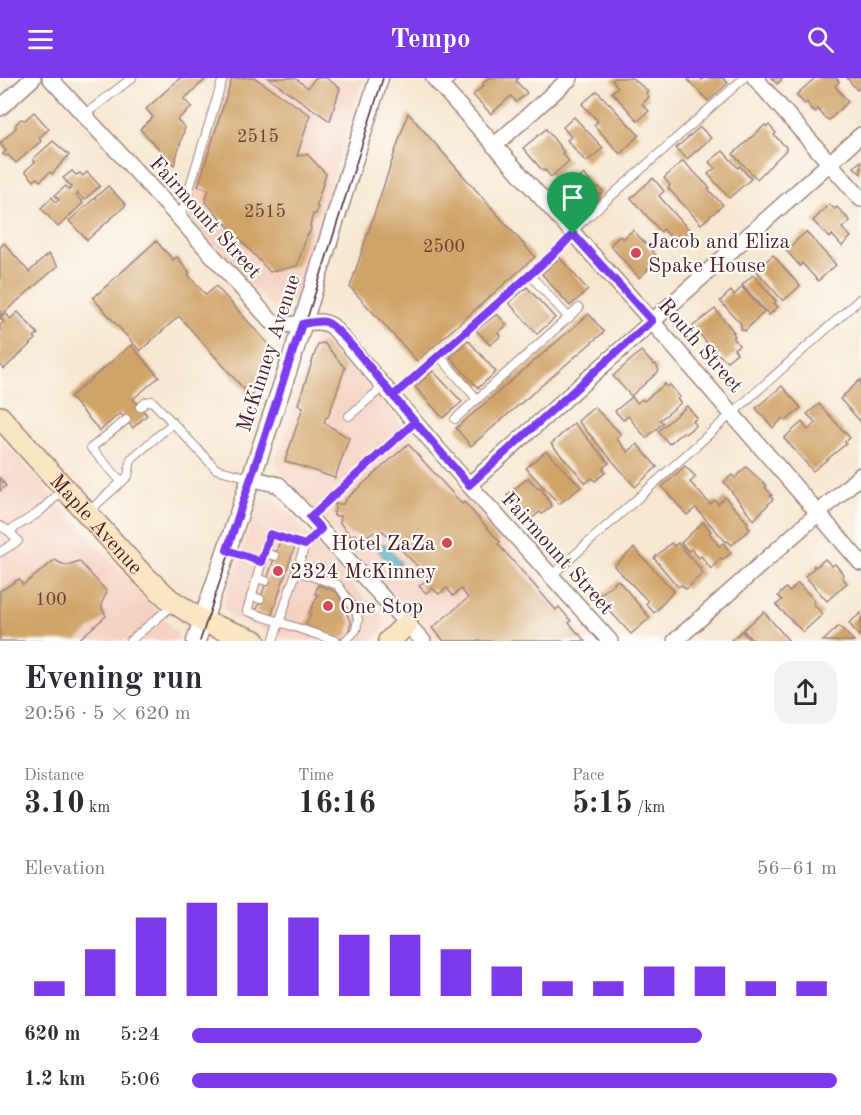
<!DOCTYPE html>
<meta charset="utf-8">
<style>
:root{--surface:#fff;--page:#f2f2f3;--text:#2b2b33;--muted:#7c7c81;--accent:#7c3aed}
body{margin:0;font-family:"Old Standard TT",serif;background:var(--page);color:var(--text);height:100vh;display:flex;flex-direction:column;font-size:22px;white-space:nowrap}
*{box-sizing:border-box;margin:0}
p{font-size:20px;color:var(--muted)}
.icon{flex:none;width:33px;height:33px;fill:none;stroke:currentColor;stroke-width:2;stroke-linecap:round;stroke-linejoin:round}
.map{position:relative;height:563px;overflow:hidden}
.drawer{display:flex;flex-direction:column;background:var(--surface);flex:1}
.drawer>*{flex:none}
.pin{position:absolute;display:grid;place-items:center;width:51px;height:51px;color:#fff;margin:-62px -26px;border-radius:50% 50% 50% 0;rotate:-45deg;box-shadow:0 0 6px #0007}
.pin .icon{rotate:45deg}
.round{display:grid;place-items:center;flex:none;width:63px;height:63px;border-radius:18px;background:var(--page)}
.overview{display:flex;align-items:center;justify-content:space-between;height:102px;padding:0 24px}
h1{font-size:33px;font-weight:700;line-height:45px}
.stats{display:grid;grid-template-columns:repeat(3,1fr);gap:9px;height:102px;padding:6px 24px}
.stats div{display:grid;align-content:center}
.stats b{font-size:30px;font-weight:700}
.stats small{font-size:16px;font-weight:400}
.stats p{font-size:16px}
.chart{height:168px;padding:12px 24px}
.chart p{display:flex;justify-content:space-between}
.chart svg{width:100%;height:108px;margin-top:6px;stroke:var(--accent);stroke-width:6}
ul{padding:0 24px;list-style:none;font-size:20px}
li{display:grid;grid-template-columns:96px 72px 1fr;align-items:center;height:45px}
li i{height:15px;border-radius:8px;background:var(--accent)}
header{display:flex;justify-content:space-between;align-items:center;height:78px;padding:0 24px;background:var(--accent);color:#fff;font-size:27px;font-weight:700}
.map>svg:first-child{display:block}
</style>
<header><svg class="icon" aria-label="menu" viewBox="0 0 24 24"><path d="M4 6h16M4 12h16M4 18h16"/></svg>Tempo<svg class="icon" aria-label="search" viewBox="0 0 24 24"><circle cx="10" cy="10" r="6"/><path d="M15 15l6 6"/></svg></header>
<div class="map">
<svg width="861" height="563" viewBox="0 0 861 563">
<rect width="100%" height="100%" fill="#fdfcf7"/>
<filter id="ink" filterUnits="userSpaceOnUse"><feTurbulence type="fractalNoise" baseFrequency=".0167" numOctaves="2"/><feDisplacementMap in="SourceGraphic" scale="12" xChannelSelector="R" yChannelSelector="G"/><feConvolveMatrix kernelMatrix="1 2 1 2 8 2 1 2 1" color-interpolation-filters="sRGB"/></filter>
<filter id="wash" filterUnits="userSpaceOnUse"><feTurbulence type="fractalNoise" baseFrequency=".008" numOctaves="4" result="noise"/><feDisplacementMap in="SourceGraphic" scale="24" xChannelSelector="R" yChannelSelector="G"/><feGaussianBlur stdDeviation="1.35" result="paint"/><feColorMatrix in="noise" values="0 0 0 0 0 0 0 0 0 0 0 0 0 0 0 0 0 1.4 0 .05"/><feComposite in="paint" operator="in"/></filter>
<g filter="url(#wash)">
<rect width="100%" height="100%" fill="#f6e7d1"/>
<g fill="#f5d2c2">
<path d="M228,0h135l-67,217 -4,10 -7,4 -11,-1 -7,-5 -82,-89z"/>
<path d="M316,256l8,3 270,304h-164l-155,-176z"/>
<path d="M0,359l171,190 5,5 2,9h-178z"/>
<path d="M271,421l7,3 105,116 2,6 -2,5 -12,12h-78l-59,-22 -8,-7 -2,-9 34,-98 6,-5z"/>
</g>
<path fill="#48b3c6" stroke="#496978" stroke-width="1.5" d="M384,465l17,20 -7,6 -17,-20z"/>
<g id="blocks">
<g fill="#d0a367">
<path d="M180,0h27l-23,21 8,8 -15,13 8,7 -11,38 -34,-36 13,-12 -7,-8z"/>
<path d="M232,0h23l55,37 -13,41 10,-2 19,20 -10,32 2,1 -2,7h-3l-3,12 1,2 -2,6 -2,1 -10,31 -27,6 -65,-71 4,-11 -11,-4z"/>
<path d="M268,0h27l13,10 7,-10h11l14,10 -10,33z"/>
<path d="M488,0h31l-3,3 11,12 -11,9 -5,-6 -20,18 -18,-19 11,-10 -1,-2z"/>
<path d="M614,0h18l16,13 -2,2 3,4 -7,7 7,7 -11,10 -26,-29 6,-5 -6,-7z"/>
<path d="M690,0h10l2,2 2,-2h19l5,5 -20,18 -20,-21z"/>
<path d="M771,0h12l-6,6z"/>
<path d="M815,0h21l3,4 -4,4 13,16 -19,18 -4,-2 -7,-9 -3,3 -2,-3 -1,2 -5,-9 -2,2 -9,-9z"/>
<path d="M847,0h14v8l-4,4z"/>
<path d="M597,13l42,44 -19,19 -26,-29 4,-4 -16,-17z"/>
<path d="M34,34l15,17 -10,9 2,3 -25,22 -8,-8 -2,1 -3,-2 3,-3 -6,-8 16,-15v-4l5,-5 4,1z"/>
<path d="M408,35l127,144 -118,104 -67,-74z"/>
<path d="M574,39l29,31 -17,14 -19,-22 4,-3 -8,-10z"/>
<path d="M765,47l2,2 2,-2 7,8 -2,2 12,12v3l-29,29 -24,-25z"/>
<path d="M700,49l11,11 -24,21 -11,-11z"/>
<path d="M546,51l18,23 -2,1 7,8 -18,16 -6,-7 -2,1 -20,-23z"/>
<path d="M53,63l16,14 -17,19 -2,-2 -10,9 -3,-3 -3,3 -9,-10 10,-9 -2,-3z"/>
<path d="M723,73l15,17 2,-2 11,13 -22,19 -21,-24 7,-6 -6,-6z"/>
<path d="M683,83l27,27 -2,1 15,16 -22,19 -33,-36 2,-3 -6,-7z"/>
<path d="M861,83v13l-7,-7z"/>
<path d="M72,93l4,4 4,-2 3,3 4,-4 13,14 -16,14 -6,-7 -2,2 7,8 -25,24 -17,-19 11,-11 4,5 3,-2 -4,-5 11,-9 3,4 3,-3 -9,-9z"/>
<path d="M584,96l12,15 3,-2 4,5 -5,4 2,2 -16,15 -21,-20z"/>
<path d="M653,100l11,13 -5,5 30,34 -13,12 -13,-13 -2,3 -30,-34z"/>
<path d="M108,108l18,19 -39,35 -18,-19z"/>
<path d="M829,126l6,5 2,-2 13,14 -8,7 9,9 -9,9 -10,-11 -2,3 -17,-17z"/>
<path d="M633,152l28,31 -5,5 -2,-2 -15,14 -29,-33 10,-9 3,3z"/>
<path d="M806,154l30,33 -18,16 -16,-18 -2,3 -14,-16z"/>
<path d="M156,163l17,19 4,-3 13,16 -2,2 18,20 10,-9 54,60 -19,51 -72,-81 -39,35 -47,-53z"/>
<path d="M4,165l25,29 19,-18 10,12 -58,50v-69z"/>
<path d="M773,177l27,31 -17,15 -27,-31z"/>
<path d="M560,180l28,32 -18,16 -28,-32z"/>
<path d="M753,197l23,26 -2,2 4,4 -9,8 -27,-30z"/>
<path d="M527,209l28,31 -18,16 -28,-31z"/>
<path d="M742,209l22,25 -19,19 -4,-2v-5l-21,-23 11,-10 3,4z"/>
<path d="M715,231l19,23h-2l3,4 -2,1 6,8 -5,4 3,4 -10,8 -15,-12 -19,-23z"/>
<path d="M18,234l20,22 -4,3 2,2 -32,30 -4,-5v-39l4,-3 -4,-4 6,-5 4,6z"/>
<path d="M497,236l10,11 -9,8 3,3 -11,9 -14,-15z"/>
<path d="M589,236l15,18 -133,114 -15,-18z"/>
<path d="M468,262l28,32 -18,16 -28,-31z"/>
<path d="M324,265l21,25 -17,49h-2l-2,6 25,15 -14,40 -50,-17 18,-54 -5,-3 20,-60z"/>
<path d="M131,267l28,32 -26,22 14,16 -14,13 -13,-15 -20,18 -30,-34z"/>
<path d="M641,273l13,14 2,-1 3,7 -28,25 -18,-20z"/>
<path d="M433,293l29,31 -19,16 -28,-31z"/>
<path d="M860,302l1,2v40l-21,-23z"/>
<path d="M665,306l2,3 3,-2 10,12 -3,2 4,4 -21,17 3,3 -17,15 -18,-22 -5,4 -8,-9 17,-14 5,6 5,-4 2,2z"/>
<path d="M782,308l19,22 -15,13 -3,-3 -10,10 -17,-20z"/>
<path d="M819,326l31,34 -5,4 1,2 -33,27 -29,-33 18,-16 6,8 8,-7 -9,-9z"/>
<path d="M687,328l10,12 -4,3 3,4 -11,9 -2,-2 -14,12 -11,-13z"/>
<path d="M594,329l27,27 -5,4 12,14 9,-8 20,23 -22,20 -57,-66z"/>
<path d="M574,345l35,40 -6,5 3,4 -11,9 -3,-3 -6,5 -35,-39z"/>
<path d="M408,366l54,60 2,-2 36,40 -2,2 58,66 3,-3 12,14 -2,2 16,18h-141l-12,-13 36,-30 -7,-9 -8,7 -6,-8 -8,6 -7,-6 -6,5 -7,-7 10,-8 -46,-47 -12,2 -9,7 -8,-6 -3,2 -11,-13 1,-7h-7l1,-12h8l2,-4z"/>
<path d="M546,373l35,36 -22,17 -33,-36z"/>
<path d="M685,388l11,11 -6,5 20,22 5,-4 3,4 7,-7 23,26 -1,2 3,4 -18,16 -4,-4 -2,1 -30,-34 -9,7 -25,-28z"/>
<path d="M746,389l21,19 -2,1 7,8 -2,1 3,3 -19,21 -30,-38 8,-7 3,3z"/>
<path d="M0,400l6,8 -6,5z"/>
<path d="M528,400l10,11 2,-2 12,19 -10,8 -2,-2 -12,9 -21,-26z"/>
<path d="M703,444l8,9 -2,2 10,13 4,-3 8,10 -8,6 -2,-1 -10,11 -10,-13 -2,2 -8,-9 -3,2 -7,-8z"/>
<path d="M280,463l15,5 -24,71 -15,-5z"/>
<path d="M671,465l3,3 4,-3 23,26 -1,1 3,3 -17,16 -5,-4 -3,2 -24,-29z"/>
<path d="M634,470l40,43 -20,22 -8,-9 2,-3 -34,-35z"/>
<path d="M825,481l7,7 3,-2 9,11 -2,2 5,6 -20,18 -22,-25 9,-8 -1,-2 1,-1 2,2z"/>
<path d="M55,482l7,4 6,1 11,-4 28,31 -5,10v6l4,8 -29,25h-77v-50l19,-12 4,6z"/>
<path d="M618,502l32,38 -19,16 -34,-37z"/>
<path d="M798,505l17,18 -2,3 10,10 -20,18 -27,-27 6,-5 -4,-4 8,-8 3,4z"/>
<path d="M318,507l19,7 14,31 -4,13 -7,2 -35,-12 6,-12h-2l9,-20h-3z"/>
<path d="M764,534l25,29h-36l-10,-11z"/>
<path d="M861,535v21l-2,2 -10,-13z"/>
<path d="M839,548l15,15h-31z"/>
<path d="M742,553l8,10h-20z"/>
</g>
</g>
</g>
<g filter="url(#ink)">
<use href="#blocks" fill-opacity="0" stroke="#a0837e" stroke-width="1.5"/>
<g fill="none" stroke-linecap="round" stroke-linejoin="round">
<g stroke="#a0837e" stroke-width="10">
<g id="service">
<path d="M442,8l10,-8"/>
<path d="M84,37l48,-37"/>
<path d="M180,141l43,-141"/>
<path d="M530,197l39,43"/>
<path d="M439,278l38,43"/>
<path d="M393,318l167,-148 21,-25 163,-145"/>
<path d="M140,329l6,-5 6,-1 21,22"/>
<path d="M349,338l35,-30"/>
<path d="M455,341l124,-111"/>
<path d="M122,404l-31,-34 35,-28"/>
<path d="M88,434l40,-36 3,-17 42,-36 43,46 34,9"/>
<path d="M310,439l105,-95"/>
<path d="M0,448l9,5"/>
<path d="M305,467l-35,-11 -23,77 89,30"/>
<path d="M227,472l34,12"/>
<path d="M0,474l18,-11 -9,-10 29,-18 26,-24"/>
<path d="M264,475l11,3"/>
<path d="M296,493l42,14 18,26 2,9 -2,10 -11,11"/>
<path d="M551,498l310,-278"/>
<path d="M257,500l9,3"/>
<path d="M251,518l9,3"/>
<path d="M130,563l43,-36"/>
<path d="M273,563l32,-96 16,-16"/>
</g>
</g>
<g stroke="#a0837e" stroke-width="18">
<g id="minor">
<path d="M50,0l130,141 91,102c21,10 43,-6 61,5l137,159 141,156"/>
<path d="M434,0l208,232 219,253"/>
<path d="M755,0l106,121"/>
<path d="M0,30l33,-30"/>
<path d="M494,68l76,-68"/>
<path d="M251,400l28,7 144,156"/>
<path d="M469,407l392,-350"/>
<path d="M675,563l186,-166"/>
</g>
</g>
<g stroke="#a0837e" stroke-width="21">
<path id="tertiary" d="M196,563l98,-290 85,-273"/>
</g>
<g stroke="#a0837e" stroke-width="24">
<g id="secondary">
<path id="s1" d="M0,339l141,156 28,26 37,24 49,18"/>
<path d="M389,563l18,-17"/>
</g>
</g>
<use href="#service" stroke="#fff" stroke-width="8"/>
<use href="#minor" stroke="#fff" stroke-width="15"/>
<use href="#tertiary" stroke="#fff" stroke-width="18"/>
<use href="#secondary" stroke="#fbe6c4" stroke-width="21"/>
<path stroke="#4a1f2b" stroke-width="1.5" d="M200,563l94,-281 89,-282"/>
</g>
</g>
<g fill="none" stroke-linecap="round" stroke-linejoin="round" filter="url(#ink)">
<g stroke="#fff" stroke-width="12">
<path id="route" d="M573,156l-13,14 -167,148 22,26 -105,95 11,12 -16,16 -35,-11 -9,28 -34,-12 75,-226c7,-1 17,-4 24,-2 14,5 55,60 67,74l76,89 171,-154 12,-10 -79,-87"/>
</g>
<use href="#route" stroke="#7c3aed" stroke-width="8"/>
</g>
<g fill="#d1495b" stroke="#fdfcf7" stroke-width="2">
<circle cx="636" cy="175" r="6"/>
<circle cx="447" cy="465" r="6"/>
<circle cx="278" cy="493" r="6"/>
<circle cx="328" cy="528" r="6"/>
</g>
<g text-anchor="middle" stroke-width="4.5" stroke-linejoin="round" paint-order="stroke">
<g font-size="18" fill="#6c403a">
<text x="258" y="64">2515</text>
<text x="265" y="139">2515</text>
<text x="444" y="174">2500</text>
<text x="51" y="527">100</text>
</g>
<g font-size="21" fill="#4a1f2b" stroke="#fdfcf7">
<text transform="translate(206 139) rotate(48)" y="7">Fairmount Street</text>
<text transform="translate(701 267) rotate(49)" y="7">Routh Street</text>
<text transform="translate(268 275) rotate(-72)" y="7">McKinney Avenue</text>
<text dy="7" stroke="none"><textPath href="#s1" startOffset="144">Maple Avenue</textPath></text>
<text transform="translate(558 475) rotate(48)" y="7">Fairmount Street</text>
</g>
<g font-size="21" fill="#4a1f2b" stroke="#fdfcf7" text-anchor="start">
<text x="648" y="170">Jacob and Eliza<tspan x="648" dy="24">Spake House</tspan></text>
<text x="435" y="472" text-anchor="end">Hotel ZaZa</text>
<text x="290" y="500">2324 McKinney</text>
<text x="340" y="535">One Stop</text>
</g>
</g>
</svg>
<div class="pin" style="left:573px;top:156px;background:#1e9e55"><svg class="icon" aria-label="arrive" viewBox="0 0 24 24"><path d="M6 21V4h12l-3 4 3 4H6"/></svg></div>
</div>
<section class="drawer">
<div class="overview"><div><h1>Evening run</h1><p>20:56 · 5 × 620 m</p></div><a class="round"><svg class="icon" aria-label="share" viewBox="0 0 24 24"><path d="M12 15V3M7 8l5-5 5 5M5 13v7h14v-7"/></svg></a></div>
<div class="stats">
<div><p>Distance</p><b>3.10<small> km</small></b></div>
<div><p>Time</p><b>16:16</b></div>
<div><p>Pace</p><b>5:15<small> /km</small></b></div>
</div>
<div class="chart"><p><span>Elevation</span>56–61 m</p>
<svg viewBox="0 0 160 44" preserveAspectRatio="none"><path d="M5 44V38M15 44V25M25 44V12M35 44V6M45 44V6M55 44V12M65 44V19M75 44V19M85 44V25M95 44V32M105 44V38M115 44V38M125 44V32M135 44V32M145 44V38M155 44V38"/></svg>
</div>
<ul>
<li><b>620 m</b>5:24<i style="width:79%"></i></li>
<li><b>1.2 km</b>5:06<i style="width:100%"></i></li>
</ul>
</section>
